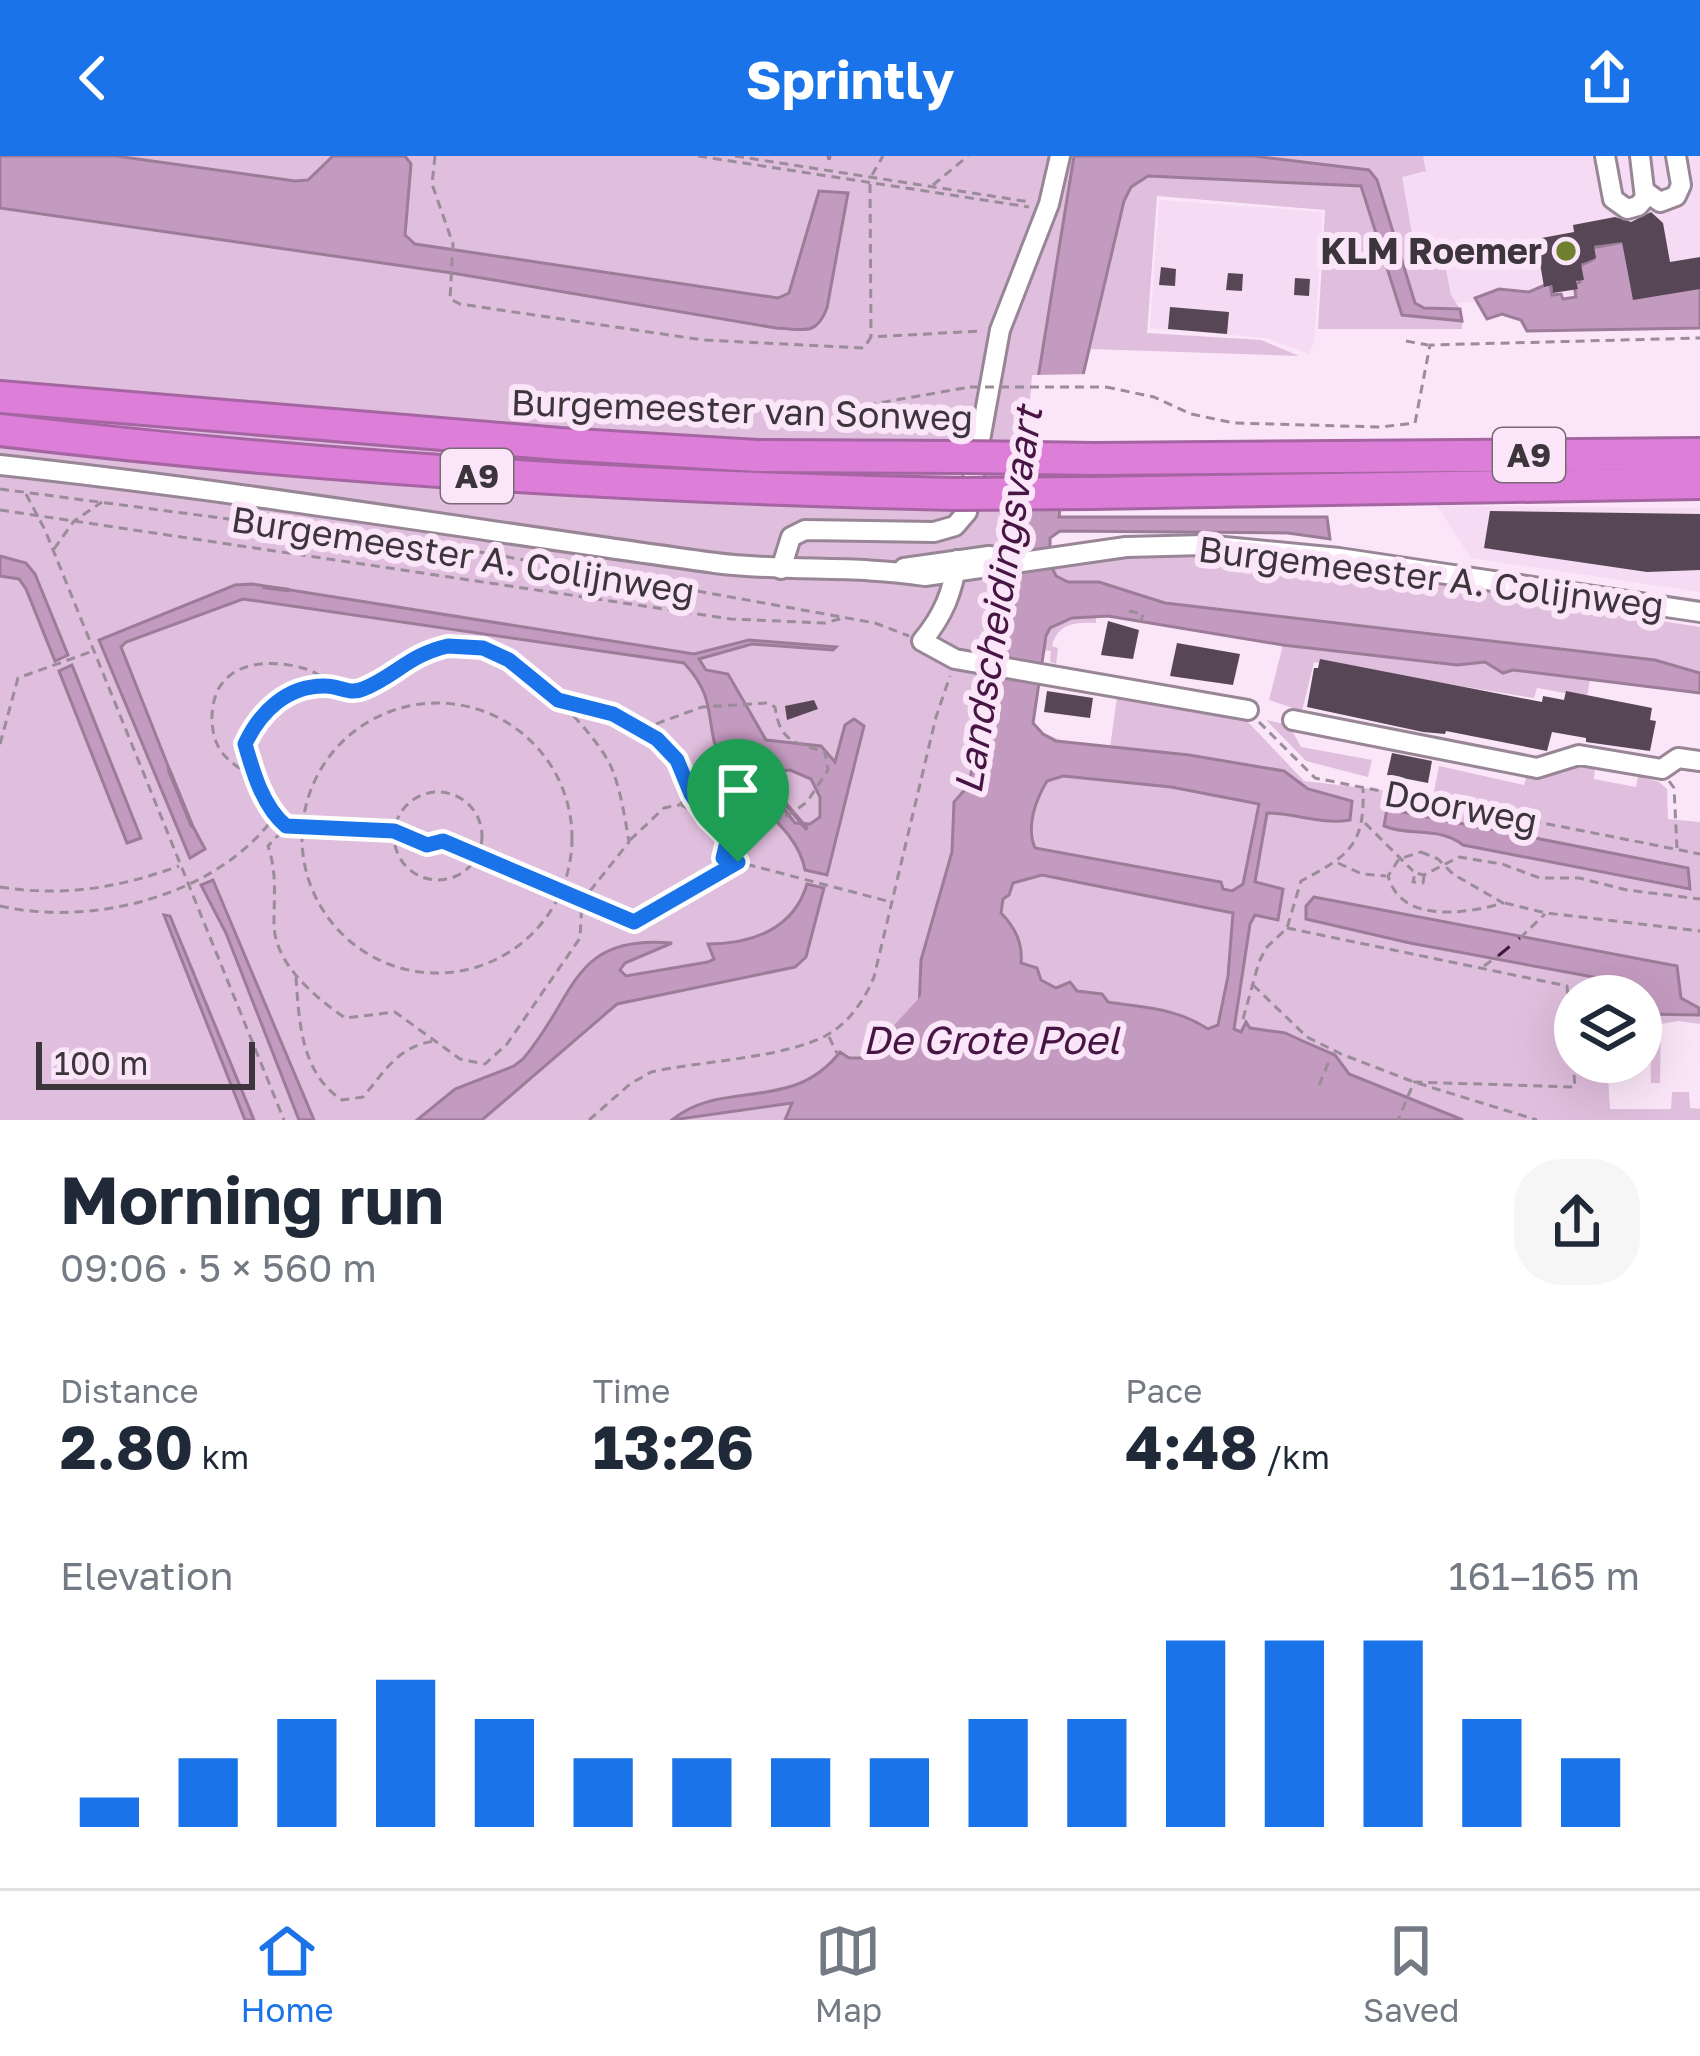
<!DOCTYPE html>
<meta charset="utf-8">
<style>
:root{--surface:#fff;--page:#f6f6f7;--text:#1f2937;--muted:#747a83;--line:#e0e1e3;--accent:#1a73e8}
body{margin:0;font-family:"Golos Text",sans-serif;background:var(--page);color:var(--text);height:100vh;display:flex;flex-direction:column;font-size:45px;white-space:nowrap}
*{box-sizing:border-box;margin:0}
p{font-size:39px;color:var(--muted)}
.icon{flex:none;width:66px;height:66px;fill:none;stroke:currentColor;stroke-width:2;stroke-linecap:round;stroke-linejoin:round}
.map{position:relative;height:964px;overflow:hidden}
.drawer{display:flex;flex-direction:column;background:var(--surface);flex:1}
.drawer>*{flex:none}
.fabs{position:absolute;left:1554px;top:819px;display:grid;gap:24px}
.fabs a{display:grid;place-items:center;width:108px;height:108px;border-radius:50%;background:var(--surface);box-shadow:0 12px 48px #0002;font-size:60px}
.scale{position:absolute;left:36px;bottom:30px;width:219px;box-sizing:border-box;padding-left:12px;border:6px solid #3d353c;border-top:0;font-size:33px;line-height:42px;white-space:nowrap;color:#3d353c;-webkit-text-stroke:9px #fae6f8;paint-order:stroke}
.pin{position:absolute;display:grid;place-items:center;width:102px;height:102px;color:#fff;margin:-123px -51px;border-radius:50% 50% 50% 0;rotate:-45deg;box-shadow:0 0 12px #0007}
.pin .icon{rotate:45deg}
.round{display:grid;place-items:center;flex:none;width:126px;height:126px;border-radius:48px;background:var(--page)}
.summary{display:flex;align-items:center;justify-content:space-between;height:204px;padding:0 60px}
h1{font-size:66px;font-weight:700;line-height:90px}
.figures{display:grid;grid-template-columns:repeat(3,1fr);gap:18px;height:204px;padding:12px 60px}
.figures div{display:grid;align-content:center}
.figures b{font-size:60px;font-weight:700}
.figures small{font-size:33px;font-weight:400}
.figures p{font-size:33px}
.chart{height:336px;padding:24px 60px}
.chart p{display:flex;justify-content:space-between}
.chart svg{width:100%;height:216px;margin-top:12px;stroke:var(--accent);stroke-width:6}
header{display:flex;justify-content:space-between;align-items:center;height:156px;padding:0 60px;background:var(--accent);color:#fff;font-size:54px;font-weight:700}
.dock{display:flex;justify-content:space-around;align-items:center;height:168px;border-top:3px solid var(--line);background:var(--surface);font-size:33px;color:var(--muted)}
.dock a{display:grid;justify-items:center;gap:6px}
.dock .selected{color:var(--accent)}
.map>svg:first-child{display:block}
</style>
<header><svg class="icon" aria-label="back" viewBox="0 0 24 24"><path d="M15 5l-7 7 7 7"/></svg>Sprintly<svg class="icon" aria-label="share" viewBox="0 0 24 24"><path d="M12 15V3M7 8l5-5 5 5M5 13v7h14v-7"/></svg></header>
<div class="map">
<svg width="1700" height="964" viewBox="0 0 1700 964">
<rect width="100%" height="100%" fill="#fae6f8"/>
<g fill="#f5dbf3">
<path d="M1321,0h379v151l-100,-14 -145,10z"/>
<path d="M1159,44l164,12 -9,131 -5,11 -42,-16 -117,-10z"/>
<path d="M1437,350l263,2v84l-229,-34z"/>
</g>
<g fill="#e0bedd">
<path d="M0,0h1089l-72,482 17,91 38,16 219,33 -102,-23 -79,-7 8,-58 117,23 -1,4 13,4 57,60 129,15 6,-30 85,19 3,-10 48,-12 20,4 -1,12 42,8 2,-11 21,6 8,7 1,30 32,3v202l-22,-3 -17,3 -1,59h-9l-1,-56 -9,-2v-11l57,1 1,-7 -18,-10 -3,-6 -103,4v66h32l3,47h61l1,-17h17l1,16 10,1v11h-1700z"/>
<path d="M1253,0h170l3,15 -24,6 12,68 26,-5 11,55 9,14 -36,-1 -9,-5 -38,-123 -8,-10z"/>
<path d="M1148,20l213,10 41,128 60,7v8h-144l7,-119 -168,-14 -10,137 114,7 38,16 -208,-7 33,-148 7,-14z"/>
<path d="M1138,398c161,0 317,29 475,53l23,10 64,10v46l-45,-13 -490,-57 -66,-21h-31l-12,-6 -6,-11z"/>
<path d="M1096,459v8c-23,-1 -38,1 -44,23l6,2 -2,16 -6,-2 1,-11 -7,-1 6,-21 23,-12z"/>
<path d="M1283,489l173,20 29,-3 28,8 77,10 -3,17 -50,-9 -3,10 -220,-36 -12,49 -33,-11z"/>
<path d="M1266,564l23,5 12,22 71,13 -4,17 -62,-16z"/>
</g>
<g fill="#c49bc0" stroke="#9c7c98" stroke-width="3" fill-rule="evenodd">
<path d="M0,0h116l179,25 13,-1 25,-24h72l6,8 -6,71 10,9 363,54 11,-5 30,-102 29,2 -21,115c-11,29 -24,21 -51,20l-324,-55 -452,-65z"/>
<path d="M1074,0h179l116,14 8,10 38,123 9,5 36,1 2,12 -60,-6 -41,-129 -213,-10 -17,11 -7,14 -57,242 -8,74h268l3,22 -42,-6 -228,-2 -10,7v26l6,12 12,6h31l66,21 490,57 45,13v20l-187,-23 -10,3 -18,-11 -28,3 -174,-20 -175,-29 -36,2 -22,10 -4,8 -13,87 10,11 13,7 133,14 95,16 24,18 44,12 -2,19c-29,5 -54,-7 -83,-7l-12,69 28,7 -5,31 -23,-5 -5,9 -16,105 7,3 5,-10 4,6 35,5 20,9 30,13 14,19 114,46h-678l7,-17 -120,17c51,-42 120,-6 168,-68l9,6h29l31,-29 10,-19 2,-50 31,-108 2,-50 15,-17 13,-70 28,-82 15,-91 10,-145zM1063,620l108,11 88,17 -16,80 -11,7 -9,-2 -2,-7 -186,-34c-9,-21 0,-47 12,-67zM1042,719l191,38 -5,63 -10,49 -10,4c-32,-21 -63,-21 -100,-27l-6,-8 -25,-3 -7,-9 -14,6 -15,-8 -4,-12 -16,-5c2,-20 -6,-36 -20,-50l2,-14 6,-4 4,-12z"/>
<path d="M1623,86l77,44v42l-173,3 -6,-11 -19,-6 -15,5 -12,-21 24,-9 30,3 21,-9 2,12 9,-1 2,5 13,-2 -2,-13 6,-2 -2,-15 16,-8 -2,-11z"/>
<path d="M0,400l26,7 9,11 33,81 -13,6 -29,-72 -7,-10 -19,-3z"/>
<path d="M252,428l442,70 55,-14 87,7 -3,3 -81,-6 -53,15 7,11 22,4 38,66 55,6 14,16 10,-37 9,-6 10,7 -37,149 -22,-5c-8,-44 -57,-67 -80,-104 -24,-37 -3,-63 -41,-103l-441,-64 -117,43 -5,5 68,172 16,30 -15,9 -91,-218 136,-55zM790,614l21,9 9,18v20l-10,7 -15,-1 -27,-35 -3,-16z"/>
<path d="M72,509l69,173 -14,5 -68,-172z"/>
<path d="M1387,653l301,59 2,21 -227,-44c-24,-19 -53,-8 -79,-19z"/>
<path d="M213,724l101,240h-15l-73,-187 -25,-48z"/>
<path d="M807,728l17,4 -18,69 -11,10 -178,37 -135,116h-65l38,-31 59,-23 9,-7c54,-63 48,-125 149,-116l-47,20 -5,7 6,6 82,-14 6,-3 -6,-15c44,0 86,-15 99,-60z"/>
<path d="M1314,741l363,69 4,32 18,10v7l-58,-1v-18h-36l-1,-17 -194,-36 -104,-24v-13z"/>
<path d="M164,759l6,1 84,204h-9z"/>
</g>
<path fill="#fae6f8" d="M1091,218l-18,70 -8,66h-44l11,-135z"/>
<g fill="none" stroke-linecap="round" stroke-linejoin="round">
<g stroke="#9c7c98" stroke-width="4.5">
<path d="M829,2v-2"/>
<path d="M264,431l24,3"/>
<path d="M169,614l23,56"/>
<path d="M763,621l43,51"/>
</g>
<path stroke="#c49bc0" stroke-width="15" d="M861,917l69,-76"/>
<path stroke="#461544" stroke-width="3" stroke-dasharray="15 12" stroke-linecap="butt" d="M1498,800l22,-18"/>
</g>
<g fill="#574756">
<path d="M1651,56l12,11 7,39 30,-5v32l-67,11 -11,-58 -28,4 2,12 -15,6 3,16 -8,1 2,8 -25,4 -1,-8 -8,2 -8,-48 38,-7 -1,-7 42,-8 16,5z"/>
<path d="M1161,111l15,2 -1,17 -16,-1z"/>
<path d="M1228,117l15,1 -1,17 -16,-1z"/>
<path d="M1295,122l15,1 -1,17 -15,-1z"/>
<path d="M1170,151l59,5 -2,22 -59,-5z"/>
<path d="M1490,355l210,3v56l-53,2 -163,-24z"/>
<path d="M1108,465l31,9 -6,29 -32,-4z"/>
<path d="M1177,487l63,11 -7,31 -63,-9z"/>
<path d="M1320,503l222,43 1,-6 21,4 2,-9 86,17 -2,12 6,1 -6,30 -64,-9v-4l-34,-6 -5,19 -101,-20 -1,3 -22,-2 -116,-25 7,-39h4z"/>
<path d="M1047,535l46,7 -3,20 -46,-6z"/>
<path d="M814,544l4,9 -31,11 -2,-14z"/>
<path d="M1392,597l40,8 -4,22 -41,-8z"/>
</g>
<g fill="none" stroke-linecap="round" stroke-linejoin="round">
<g stroke="#988696" stroke-width="24">
<g id="minor">
<path d="M1605,0l8,43 14,10 11,-3 7,-8 -5,-42"/>
<path d="M1646,36l14,10 16,-6 5,-11 -5,-29"/>
<path d="M0,309c239,26 477,65 715,98 70,9 141,2 210,13l201,-29 78,-2 135,13 361,54"/>
<path d="M957,404c-4,32 -14,56 -35,81l33,18 293,51"/>
<path d="M904,412l85,-12 24,3"/>
<path d="M781,413l10,-32 14,-7 129,2 21,-6 12,-14 33,-182 49,-126 11,-48"/>
<path d="M1293,564l244,48 42,-13 83,14 16,-11 22,3"/>
</g>
</g>
<g stroke="#a565a2" stroke-width="36">
<g id="highway">
<path d="M0,241l560,47 197,12 203,1"/>
<path d="M0,274c318,38 636,57 955,64"/>
<path d="M1095,303l605,-5"/>
<path d="M1090,337l610,-10"/>
</g>
</g>
<g stroke="#9a8c99" stroke-width="3" stroke-dasharray="9 6" stroke-linecap="butt">
<path d="M435,0l-3,28 21,60 -3,55 10,5 243,36 161,8 7,-11 109,-6"/>
<path d="M698,0l331,51"/>
<path d="M735,0l295,46"/>
<path d="M872,19l11,-19"/>
<path d="M870,28l1,153"/>
<path d="M933,29l35,-29"/>
<path d="M1406,185l22,4"/>
<path d="M1106,231l48,10 37,17 43,9 146,4 35,-4 15,-78 270,-7"/>
<path d="M867,249l103,-18"/>
<path d="M0,333l480,63 395,71 34,13"/>
<path d="M26,338l19,36 239,590"/>
<path d="M0,354l731,109 94,4 18,-5"/>
<path d="M54,393l20,-28 28,-19"/>
<path d="M1129,455l14,3 -2,7"/>
<path d="M559,545c43,10 90,20 118,58 8,11 9,24 14,36 8,18 25,29 37,43l-4,18"/>
<circle cx="437" cy="682" r="135"/>
<path d="M1259,566l56,56 385,76"/>
<path d="M642,573l60,-22 66,-4 7,4c5,36 20,35 50,45l3,18 -21,32 -17,12 -50,24h-12"/>
<path d="M0,588l18,-66 75,-27"/>
<path d="M255,623l-10,-35c17,-36 44,-55 85,-58"/>
<path d="M1669,625l5,7 3,60"/>
<circle cx="438" cy="680" r="44"/>
<path d="M681,649l23,12"/>
<path d="M275,660c-5,-14 -13,-30 -25,-40 -12,-10 -26,-16 -33,-32 -7,-16 -7,-40 2,-56 17,-29 58,-28 87,-19 19,6 29,23 51,22 33,-10 54,-42 91,-44 11,-1 27,-1 37,2 38,12 112,83 127,120 9,23 13,49 17,73l-47,59 -2,37 -73,106 -22,20 -25,-5 -65,-47 -50,6c-30,-21 -72,-55 -71,-96 0,-27 3,-50 -6,-76l19,-20"/>
<path d="M1365,667l48,48"/>
<path d="M630,684l34,-32 15,-3 9,-8"/>
<path d="M1421,696l17,7 15,15 50,29c-37,11 -102,21 -115,-27l11,-17z"/>
<path d="M1338,707l24,11 24,2"/>
<path d="M720,716l18,-10"/>
<path d="M1424,719l-1,8 -10,-1 2,-9 9,2 35,-18 43,7 38,14h39l48,12 73,9"/>
<path d="M0,731c63,10 119,1 179,-21"/>
<path d="M1505,747l41,10 154,18"/>
<path d="M0,750c93,21 217,-10 275,-90l12,10 107,5 33,14 16,-4 191,81 85,-49 4,-15 168,44"/>
<path d="M635,767l11,4 5,-14"/>
<path d="M1287,772l280,58 8,101 -161,-5 -16,38"/>
<path d="M1520,782l25,-24"/>
<path d="M1484,810l14,-10"/>
<path d="M296,821c3,45 5,96 46,123l21,-3c23,-27 35,-51 72,-56"/>
<path d="M1253,829l54,52 34,17 73,28 123,38"/>
<path d="M1243,863l16,-57 7,-14 21,-20 14,-47c47,-25 64,-35 62,-92"/>
<path d="M829,881l9,18"/>
<path d="M1319,929l11,-26"/>
<path d="M589,964l41,-36 21,-12c50,-11 134,-14 176,-37 22,-12 38,-36 47,-58l62,-260 14,-41"/>
</g>
<use href="#minor" stroke="#fff" stroke-width="18"/>
<use href="#highway" stroke="#dd7fd9" stroke-width="30"/>
<g stroke="#a565a2" stroke-width="36" stroke-linecap="butt">
<g id="highway-bridge">
<path d="M960,301l135,2"/>
<path d="M955,338l135,-1"/>
</g>
</g>
<path stroke="#9a8c99" stroke-width="3" stroke-dasharray="9 6" stroke-linecap="butt" d="M970,231h136"/>
<use href="#highway-bridge" stroke="#dd7fd9" stroke-width="30"/>
</g>
<g fill="none" stroke-linecap="round" stroke-linejoin="round">
<g stroke="#fff" stroke-width="24">
<path id="route" d="M448,490l35,2 26,12 49,40 55,14 44,25 20,21 14,34 17,25 20,19 -5,20 15,4 -104,60 -191,-81 -16,4 -33,-14 -108,-5c-23,-19 -33,-54 -41,-82 15,-32 42,-59 81,-58 13,0 23,9 37,3 33,-13 45,-34 85,-43z"/>
</g>
<use href="#route" stroke="#1a73e8" stroke-width="15"/>
</g>
<circle fill="#71802e" stroke="#fae6f8" stroke-width="4.5" cx="1566" cy="95" r="12"/>
<g text-anchor="middle" stroke-width="12" stroke-linejoin="round" paint-order="stroke">
<g fill="#fae6f8" stroke="#766a74" stroke-width="3">
<rect x="1493" y="272" width="72" height="54" rx="9"/>
<rect x="441" y="293" width="72" height="54" rx="9"/>
</g>
<g font-size="33" font-weight="bold" fill="#3d353c">
<text x="1529" y="311">A9</text>
<text x="477" y="332">A9</text>
</g>
<g font-size="36" font-weight="bold" fill="#3d353c" stroke="#fae6f8" text-anchor="end">
<text x="1542" y="108">KLM Roemer</text>
</g>
<g font-size="36" fill="#3d353c" stroke="#fae6f8">
<text transform="translate(742 254) rotate(2)" y="13">Burgemeester van Sonweg</text>
<text transform="translate(463 399) rotate(9)" y="13">Burgemeester A. Colijnweg</text>
<text transform="translate(1431 421) rotate(7)" y="13">Burgemeester A. Colijnweg</text>
<text transform="translate(1461 651) rotate(11)" y="13">Doorweg</text>
</g>
<g font-size="39" font-style="italic" fill="#461544" stroke="#fae6f8">
<text transform="translate(998 444) rotate(-81)" y="14">Landscheidingsvaart</text>
<text x="991" y="898">De Grote Poel</text>
</g>
</g>
</svg>
<div class="fabs">
<a><svg class="icon" aria-label="layers" viewBox="0 0 24 24"><path d="M12 4l9 5-9 5-9-5zM3 14l9 5 9-5"/></svg></a>
</div>
<div class="scale">100 m</div>
<div class="pin" style="left:738px;top:706px;background:#1e9e55"><svg class="icon" aria-label="arrive" viewBox="0 0 24 24"><path d="M6 21V4h12l-3 4 3 4H6"/></svg></div>
</div>
<section class="drawer">
<div class="summary"><div><h1>Morning run</h1><p>09:06 · 5 × 560 m</p></div><a class="round"><svg class="icon" aria-label="share" viewBox="0 0 24 24"><path d="M12 15V3M7 8l5-5 5 5M5 13v7h14v-7"/></svg></a></div>
<div class="figures">
<div><p>Distance</p><b>2.80<small> km</small></b></div>
<div><p>Time</p><b>13:26</b></div>
<div><p>Pace</p><b>4:48<small> /km</small></b></div>
</div>
<div class="chart"><p><span>Elevation</span>161–165 m</p>
<svg viewBox="0 0 160 44" preserveAspectRatio="none"><path d="M5 44V38M15 44V30M25 44V22M35 44V14M45 44V22M55 44V30M65 44V30M75 44V30M85 44V30M95 44V22M105 44V22M115 44V6M125 44V6M135 44V6M145 44V22M155 44V30"/></svg>
</div>
</section>
<nav class="dock">
<a class="selected"><svg class="icon" aria-label="home" viewBox="0 0 24 24"><path d="M3 11l9-7 9 7M6 9v11h12V9"/></svg>Home</a>
<a><svg class="icon" aria-label="map" viewBox="0 0 24 24"><path d="M3 6l6-2 6 2 6-2v14l-6 2-6-2-6 2zM9 4v14M15 6v14"/></svg>Map</a>
<a><svg class="icon" aria-label="saved" viewBox="0 0 24 24"><path d="M7 4h10v16l-5-4-5 4z"/></svg>Saved</a>
</nav>
